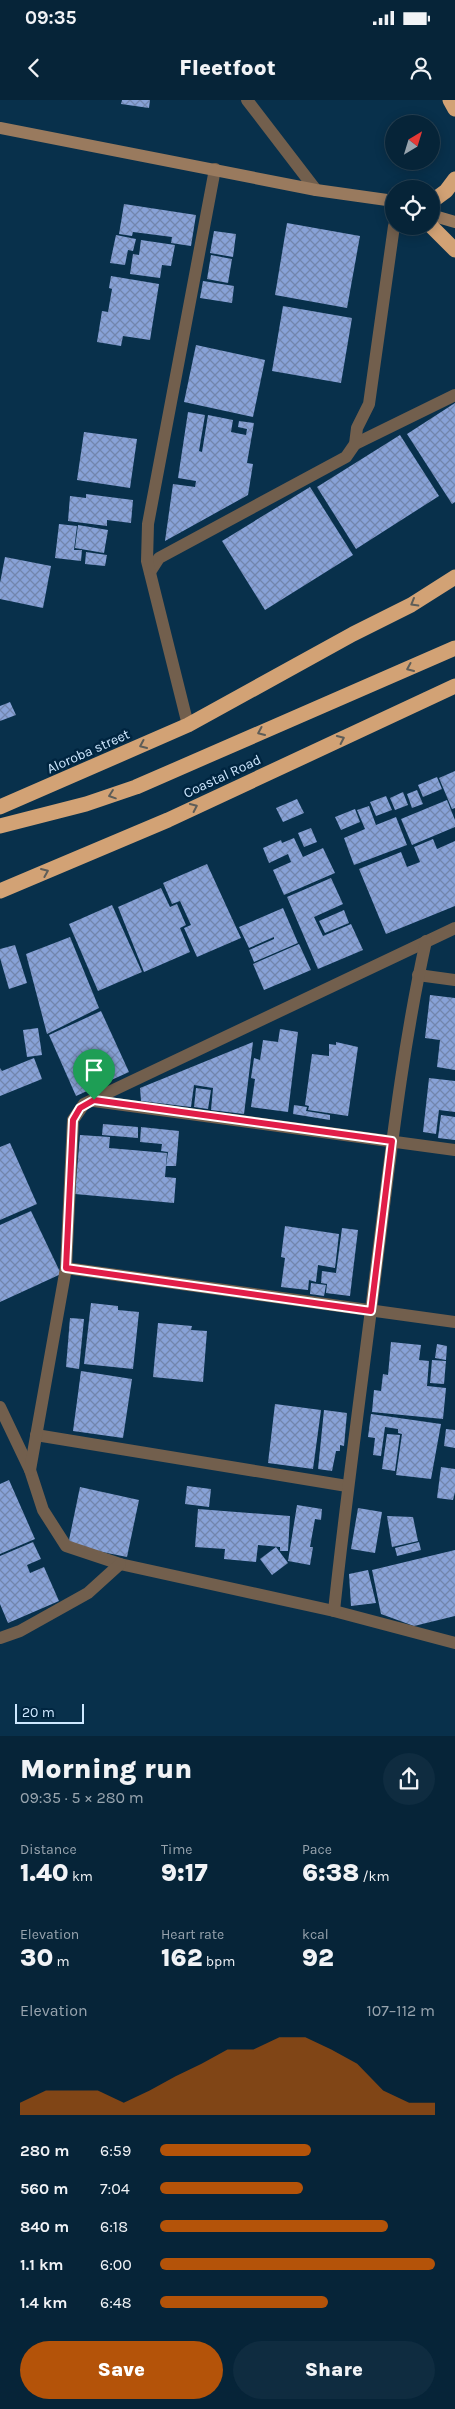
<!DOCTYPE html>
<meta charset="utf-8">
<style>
:root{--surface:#062438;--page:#0f2c40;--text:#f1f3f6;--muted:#98a4ae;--line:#274153;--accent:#b45309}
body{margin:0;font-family:Karla,sans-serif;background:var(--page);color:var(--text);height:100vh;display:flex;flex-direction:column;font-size:19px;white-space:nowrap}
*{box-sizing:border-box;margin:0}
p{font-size:16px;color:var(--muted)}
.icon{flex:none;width:28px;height:28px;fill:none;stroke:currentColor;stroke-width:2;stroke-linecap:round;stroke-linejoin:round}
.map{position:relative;height:1636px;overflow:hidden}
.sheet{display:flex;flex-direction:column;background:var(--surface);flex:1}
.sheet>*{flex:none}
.needle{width:32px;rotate:38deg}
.fabs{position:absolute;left:385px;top:15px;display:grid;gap:10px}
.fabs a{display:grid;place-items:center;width:55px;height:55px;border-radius:50%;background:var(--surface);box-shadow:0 2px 12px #0003,0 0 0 1px var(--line);font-size:25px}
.scale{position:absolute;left:15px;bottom:12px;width:69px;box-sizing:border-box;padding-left:5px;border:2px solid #cee8ff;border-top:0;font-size:14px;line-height:18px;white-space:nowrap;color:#cee8ff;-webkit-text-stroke:4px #002540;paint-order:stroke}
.pin{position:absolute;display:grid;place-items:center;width:42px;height:42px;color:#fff;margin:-51px -21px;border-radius:50% 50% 50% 0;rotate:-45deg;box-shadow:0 0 5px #0007}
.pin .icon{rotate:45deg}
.round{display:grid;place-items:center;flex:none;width:52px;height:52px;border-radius:26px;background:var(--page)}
.headline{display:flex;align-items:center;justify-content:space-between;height:85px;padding:0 20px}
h1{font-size:28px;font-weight:800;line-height:38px}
.metrics{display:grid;grid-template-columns:repeat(3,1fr);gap:8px;height:85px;padding:5px 20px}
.metrics div{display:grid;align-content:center}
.metrics b{font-size:25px;font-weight:800}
.metrics small{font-size:14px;font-weight:400}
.metrics p{font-size:14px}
.chart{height:140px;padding:10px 20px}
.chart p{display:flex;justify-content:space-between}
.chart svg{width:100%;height:90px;margin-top:5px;fill:var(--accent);opacity:.7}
.cta{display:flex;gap:10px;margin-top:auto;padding:10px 20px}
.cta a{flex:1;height:58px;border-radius:30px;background:var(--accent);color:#fff;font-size:20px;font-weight:800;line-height:58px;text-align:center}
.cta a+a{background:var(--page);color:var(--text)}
ul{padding:0 20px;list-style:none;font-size:16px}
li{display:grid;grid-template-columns:80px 60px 1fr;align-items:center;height:38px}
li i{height:12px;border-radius:6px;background:var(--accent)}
.status{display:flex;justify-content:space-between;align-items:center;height:35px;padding:0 25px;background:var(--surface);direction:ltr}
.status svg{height:14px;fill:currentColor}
header{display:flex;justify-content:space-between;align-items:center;height:65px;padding:0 20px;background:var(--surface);font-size:22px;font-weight:800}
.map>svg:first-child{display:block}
</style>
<div class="status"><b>09:35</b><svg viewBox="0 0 49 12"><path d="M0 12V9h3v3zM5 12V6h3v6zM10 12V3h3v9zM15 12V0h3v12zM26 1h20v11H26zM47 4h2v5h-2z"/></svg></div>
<header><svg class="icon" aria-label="back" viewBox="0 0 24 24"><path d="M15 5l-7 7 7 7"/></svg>Fleetfoot<svg class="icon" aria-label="person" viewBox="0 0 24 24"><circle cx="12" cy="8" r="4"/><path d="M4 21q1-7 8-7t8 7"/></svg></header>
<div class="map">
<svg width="455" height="1637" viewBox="0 0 455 1637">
<defs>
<pattern id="building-cross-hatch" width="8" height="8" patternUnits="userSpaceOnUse" patternTransform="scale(1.25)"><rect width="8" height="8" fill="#88a2d7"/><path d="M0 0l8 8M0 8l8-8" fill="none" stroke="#7286ad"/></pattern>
</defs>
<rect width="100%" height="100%" fill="#08304b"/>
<g fill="url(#building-cross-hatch)">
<path d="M122,0h28l-1,8 -28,-4z"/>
<path d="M124,104l72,11 -5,31 -20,-3 1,-6 -39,-5 -1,4 -13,-2z"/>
<path d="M287,123l73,13 -13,72 -72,-13z"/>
<path d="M214,131l22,3 -3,23 -23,-4z"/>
<path d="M116,135l20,4 -3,12 -5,-1 -3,15 -15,-2z"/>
<path d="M141,140l34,5 -4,21 -9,-1 -2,13 -30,-4 3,-20 6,1z"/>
<path d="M211,155l21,4 -4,24 -21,-4z"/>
<path d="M111,176l48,8 -9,56 -27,-4 -2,10 -24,-4 5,-31 6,1 4,-23 -3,-1z"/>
<path d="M203,181l31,5 -2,17 -32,-5z"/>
<path d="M283,206l69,12 -11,65 -69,-12z"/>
<path d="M196,245l69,15 -12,57 -69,-15z"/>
<path d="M455,303v99l-3,2 -45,-70z"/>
<path d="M188,312l17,3 -6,36 3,1 6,-37 25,5 -2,12 15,3 1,-6 -9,-2 1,-6 15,2 -7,40 6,1 -5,31 -83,46 8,-57 22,3 1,-6 -18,-3z"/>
<path d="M84,332l53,7 -7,49 -53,-8z"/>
<path d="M400,335l39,61 -83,53 -39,-62z"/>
<path d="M310,387l43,68 -88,55 -43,-69z"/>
<path d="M86,394l47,6 -2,23 -24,-3v6l-39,-5 2,-25 16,2z"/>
<path d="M59,424l18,2 -3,24h8l-1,11 -26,-3z"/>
<path d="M78,425l30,5 -4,23 -29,-5z"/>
<path d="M86,452l21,3 -2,11 -20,-2z"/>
<path d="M5,457l46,9 -8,42 -43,-9v-16z"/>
<path d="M10,602l6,13 -16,6v-15z"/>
<path d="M455,671v37l-3,1 -13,-31z"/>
<path d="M437,677l5,12 -19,8 -5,-12z"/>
<path d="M417,690l6,14 -11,4 -5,-14z"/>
<path d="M403,692l5,13 -13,5 -5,-12z"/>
<path d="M386,696l6,14 -16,6 -6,-14z"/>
<path d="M297,699l7,14 -21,9 -7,-14z"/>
<path d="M447,700l8,20v7l-43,18 -11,-26z"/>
<path d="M369,706l7,19 20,-8 11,28 -53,20 -10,-27 21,-9 -8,-19z"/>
<path d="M355,709l5,13 -19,8 -6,-13z"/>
<path d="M311,728l6,14 -13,5 -6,-14z"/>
<path d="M294,738l9,19 20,-9 12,25 -51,22 -11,-25 18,-8 -3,-8 -19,9 -6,-15 18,-8 1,3z"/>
<path d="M433,739l4,10 18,-8v65l-69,28 -27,-65 42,-17 6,15 13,-5 -6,-15z"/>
<path d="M207,764l34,74 -44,19 -13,-29 7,-3 -11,-24 -8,3 -9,-21z"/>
<path d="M331,778l12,26 -29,13 9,19 28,-12 12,26 -45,19 -31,-72z"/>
<path d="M161,788l9,19 7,-3 9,21 -6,3 10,24 -46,20 -26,-65z"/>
<path d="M112,805l30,67 -44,19 -29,-67z"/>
<path d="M283,808l15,35 -44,19 -5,-12 25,-11v-2l-25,11 -10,-21z"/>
<path d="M344,810l5,13 -24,10 -6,-12z"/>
<path d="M70,837l29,71 -52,26 -21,-80z"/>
<path d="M299,844l12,26 -47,20 -11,-26z"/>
<path d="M15,845l12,38 -18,6 -9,-31v-9z"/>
<path d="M430,895l25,3v72l-18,-3 3,-27 -15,-2z"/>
<path d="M101,911l28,61 -53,24 -27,-61z"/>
<path d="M38,928l4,27 -15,2 -4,-27z"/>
<path d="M280,929l18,3 -10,80 -37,-5 4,-28 -4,-1 3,-20 6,2 3,-20 15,2z"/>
<path d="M253,942l-9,72 -33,-4 2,-22 -19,-3 -3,22 -50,-6 -1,-13z"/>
<path d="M336,942l22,5 -10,69 -40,-6 1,-4 -4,-1 7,-51 17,2v-12l7,1z"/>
<path d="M34,958l8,21 -42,17v-28l2,3z"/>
<path d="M429,978l26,3v31l-16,-2 -3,24 -13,-2z"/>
<path d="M196,988l15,2 -3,19 -14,-2z"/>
<path d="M294,1005l13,2 -1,4 24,4v5l-37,-6z"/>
<path d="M441,1015l14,2v23l-17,-2z"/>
<path d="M103,1024l35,3v11l-36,-3z"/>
<path d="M141,1027l38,4 -3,35h-10l2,-14 -7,-1 1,-7 -22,-2z"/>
<path d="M80,1035l30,2 -1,11 58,5 -2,24 11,1 -2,25 -99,-9z"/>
<path d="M10,1043l27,61 -37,16v-73z"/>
<path d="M31,1111l30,63 -61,28v-77z"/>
<path d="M285,1126l54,8 -4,34 -17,-3 -2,17 -7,-2 -1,10 -27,-3 4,-29 -4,-1z"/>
<path d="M342,1128l16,2 -8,66 -24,-3 1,-9 -6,-1 1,-12 14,2z"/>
<path d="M311,1183l15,2 -2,11 -14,-2z"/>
<path d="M91,1203l27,3v4l21,2 -6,57 -49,-5z"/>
<path d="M70,1218l14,1 -5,50 -13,-2z"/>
<path d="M158,1223l34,3 -1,4 16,1 -4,51 -50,-5z"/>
<path d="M391,1242l30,3 -2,15 10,1 -2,25 19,2 -3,31 -71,-7 2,-22 7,1 2,-17 5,1z"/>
<path d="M437,1244l10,2 -1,14 -11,-2z"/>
<path d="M432,1260l14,1 -2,23 -14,-1z"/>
<path d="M81,1271l51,8 -9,59 -50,-7z"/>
<path d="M275,1304l46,6 -8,59 -45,-6z"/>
<path d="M324,1310l23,3 -3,33 -4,-1v6h-4l-4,20 -14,-2z"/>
<path d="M371,1314l70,10 -10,55 -35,-4 6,-41 -4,-1v-4l-13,-2 -4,29 -8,-1 2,-17 -7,-1z"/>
<path d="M446,1329l9,1v18l-11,-2z"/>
<path d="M387,1334l13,1 -5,36 -13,-2z"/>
<path d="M441,1367l14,2v23l-2,8 -16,-2z"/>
<path d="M9,1380l26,59 -35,15v-70z"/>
<path d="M187,1386l24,3 -2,18 -24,-3z"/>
<path d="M80,1387l59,13 -12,57 -59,-12z"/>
<path d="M297,1405l25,4 -1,11 -6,-1 -5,28h3l-3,18 -22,-4z"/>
<path d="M358,1408l24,4 -7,41 -24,-4z"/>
<path d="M198,1409l92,7 -2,35h-8v-4l-22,-2 -2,17 -32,-3 1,-10 -30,-2z"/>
<path d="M387,1416l26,1 5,24 -26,6z"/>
<path d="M33,1442l8,17 -14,6 3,8 14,-6 15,34 -51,22 -8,-19v-48z"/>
<path d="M419,1442l2,8 -24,6 -2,-8z"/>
<path d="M276,1447l12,16 -16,12 -12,-16z"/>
<path d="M455,1450v66l-41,10 -33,-12 -9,-44z"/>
<path d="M368,1470l8,33 -25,3 -2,-32z"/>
</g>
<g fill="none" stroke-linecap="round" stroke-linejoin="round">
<g stroke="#725f4d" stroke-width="12">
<path d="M247,0l69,90"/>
<path d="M355,344l100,-49"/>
<path d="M150,472l9,-14 187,-101 9,-13 2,-16 12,-24 25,-178"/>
<path d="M188,625l-41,-164 1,-37 67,-355"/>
<path d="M418,875l37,5"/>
<path d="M94,1001l361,49"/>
<path d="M66,1168l389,54"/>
<path d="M0,1307l30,63 13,40 23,36 54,18 214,47 121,32"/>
<path d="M36,1335l311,51"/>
<path d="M30,1370l36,-202 7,-148 11,-16 371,-176"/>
<path d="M334,1511c12,-114 28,-228 42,-341 14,-110 26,-221 50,-329"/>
<path d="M0,1538l20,-7 68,-38 32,-29"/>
</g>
<g stroke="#997a5e" stroke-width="12">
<path d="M0,28l316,62 78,11"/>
<path d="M431,115l24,7"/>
</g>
<g stroke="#d2a275" stroke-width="15">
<path d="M450,0l5,9"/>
<path d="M431,102l15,-11 9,-12"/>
<path d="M431,126l24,24"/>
<path d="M0,707l188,-82 165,-91 58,-29 44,-28"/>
<path d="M0,726l86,-22 50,-17 319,-139"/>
<path d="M0,791l168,-71 287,-134"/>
</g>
</g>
<defs><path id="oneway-chevron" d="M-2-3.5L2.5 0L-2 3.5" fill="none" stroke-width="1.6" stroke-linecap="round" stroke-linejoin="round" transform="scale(1.25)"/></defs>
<g stroke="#5e5d58">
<use href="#oneway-chevron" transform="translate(414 503) rotate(150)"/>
<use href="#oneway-chevron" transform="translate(410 568) rotate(156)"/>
<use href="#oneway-chevron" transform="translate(261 632) rotate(156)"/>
<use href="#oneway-chevron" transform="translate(341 639) rotate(-25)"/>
<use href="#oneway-chevron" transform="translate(143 645) rotate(156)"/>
<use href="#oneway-chevron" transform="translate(112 695) rotate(161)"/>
<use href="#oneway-chevron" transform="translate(194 707) rotate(-25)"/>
<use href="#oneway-chevron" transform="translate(45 772) rotate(-23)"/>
</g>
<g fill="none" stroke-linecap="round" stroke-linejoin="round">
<g stroke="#fff" stroke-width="10">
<path id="route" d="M94,1000l298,41 -21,170 -305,-43 7,-148 7,-12z"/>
</g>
<use href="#route" stroke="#e11d48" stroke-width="6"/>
</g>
<g text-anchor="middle" stroke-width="5" stroke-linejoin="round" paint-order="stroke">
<g font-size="14" fill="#cee8ff" stroke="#002540">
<text transform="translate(88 651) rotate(-24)" y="5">Aloroba street</text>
<text transform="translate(222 676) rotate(-25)" y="5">Coastal Road</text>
</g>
</g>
</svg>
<div class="fabs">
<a><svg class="needle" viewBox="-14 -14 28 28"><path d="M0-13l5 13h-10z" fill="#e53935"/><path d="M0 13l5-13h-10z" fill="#98a4ae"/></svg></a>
<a><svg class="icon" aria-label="locate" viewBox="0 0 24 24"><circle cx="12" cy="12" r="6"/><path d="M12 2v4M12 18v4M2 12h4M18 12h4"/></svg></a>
</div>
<div class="scale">20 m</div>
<div class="pin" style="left:94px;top:1000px;background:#1e9e55"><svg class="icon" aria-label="arrive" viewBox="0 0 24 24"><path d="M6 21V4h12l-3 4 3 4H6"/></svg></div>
</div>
<section class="sheet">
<div class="headline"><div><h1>Morning run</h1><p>09:35 · 5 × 280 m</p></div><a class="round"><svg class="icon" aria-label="share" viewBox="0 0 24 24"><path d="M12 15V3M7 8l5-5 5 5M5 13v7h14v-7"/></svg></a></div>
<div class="metrics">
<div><p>Distance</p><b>1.40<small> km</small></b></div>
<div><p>Time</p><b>9:17</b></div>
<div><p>Pace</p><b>6:38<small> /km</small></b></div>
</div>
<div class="metrics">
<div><p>Elevation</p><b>30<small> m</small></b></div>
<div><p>Heart rate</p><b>162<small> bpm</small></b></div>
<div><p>kcal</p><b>92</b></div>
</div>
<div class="chart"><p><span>Elevation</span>107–112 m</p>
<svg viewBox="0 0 160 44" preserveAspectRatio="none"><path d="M0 44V38L10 32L20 32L30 32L40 38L50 32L60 25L70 19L80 12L90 12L100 6L110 6L120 12L130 19L140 32L150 38L160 38V44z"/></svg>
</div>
<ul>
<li><b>280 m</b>6:59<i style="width:55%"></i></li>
<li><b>560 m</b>7:04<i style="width:52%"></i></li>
<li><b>840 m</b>6:18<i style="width:83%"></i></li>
<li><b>1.1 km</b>6:00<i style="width:100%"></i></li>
<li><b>1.4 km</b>6:48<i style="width:61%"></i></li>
</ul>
<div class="cta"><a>Save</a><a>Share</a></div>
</section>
